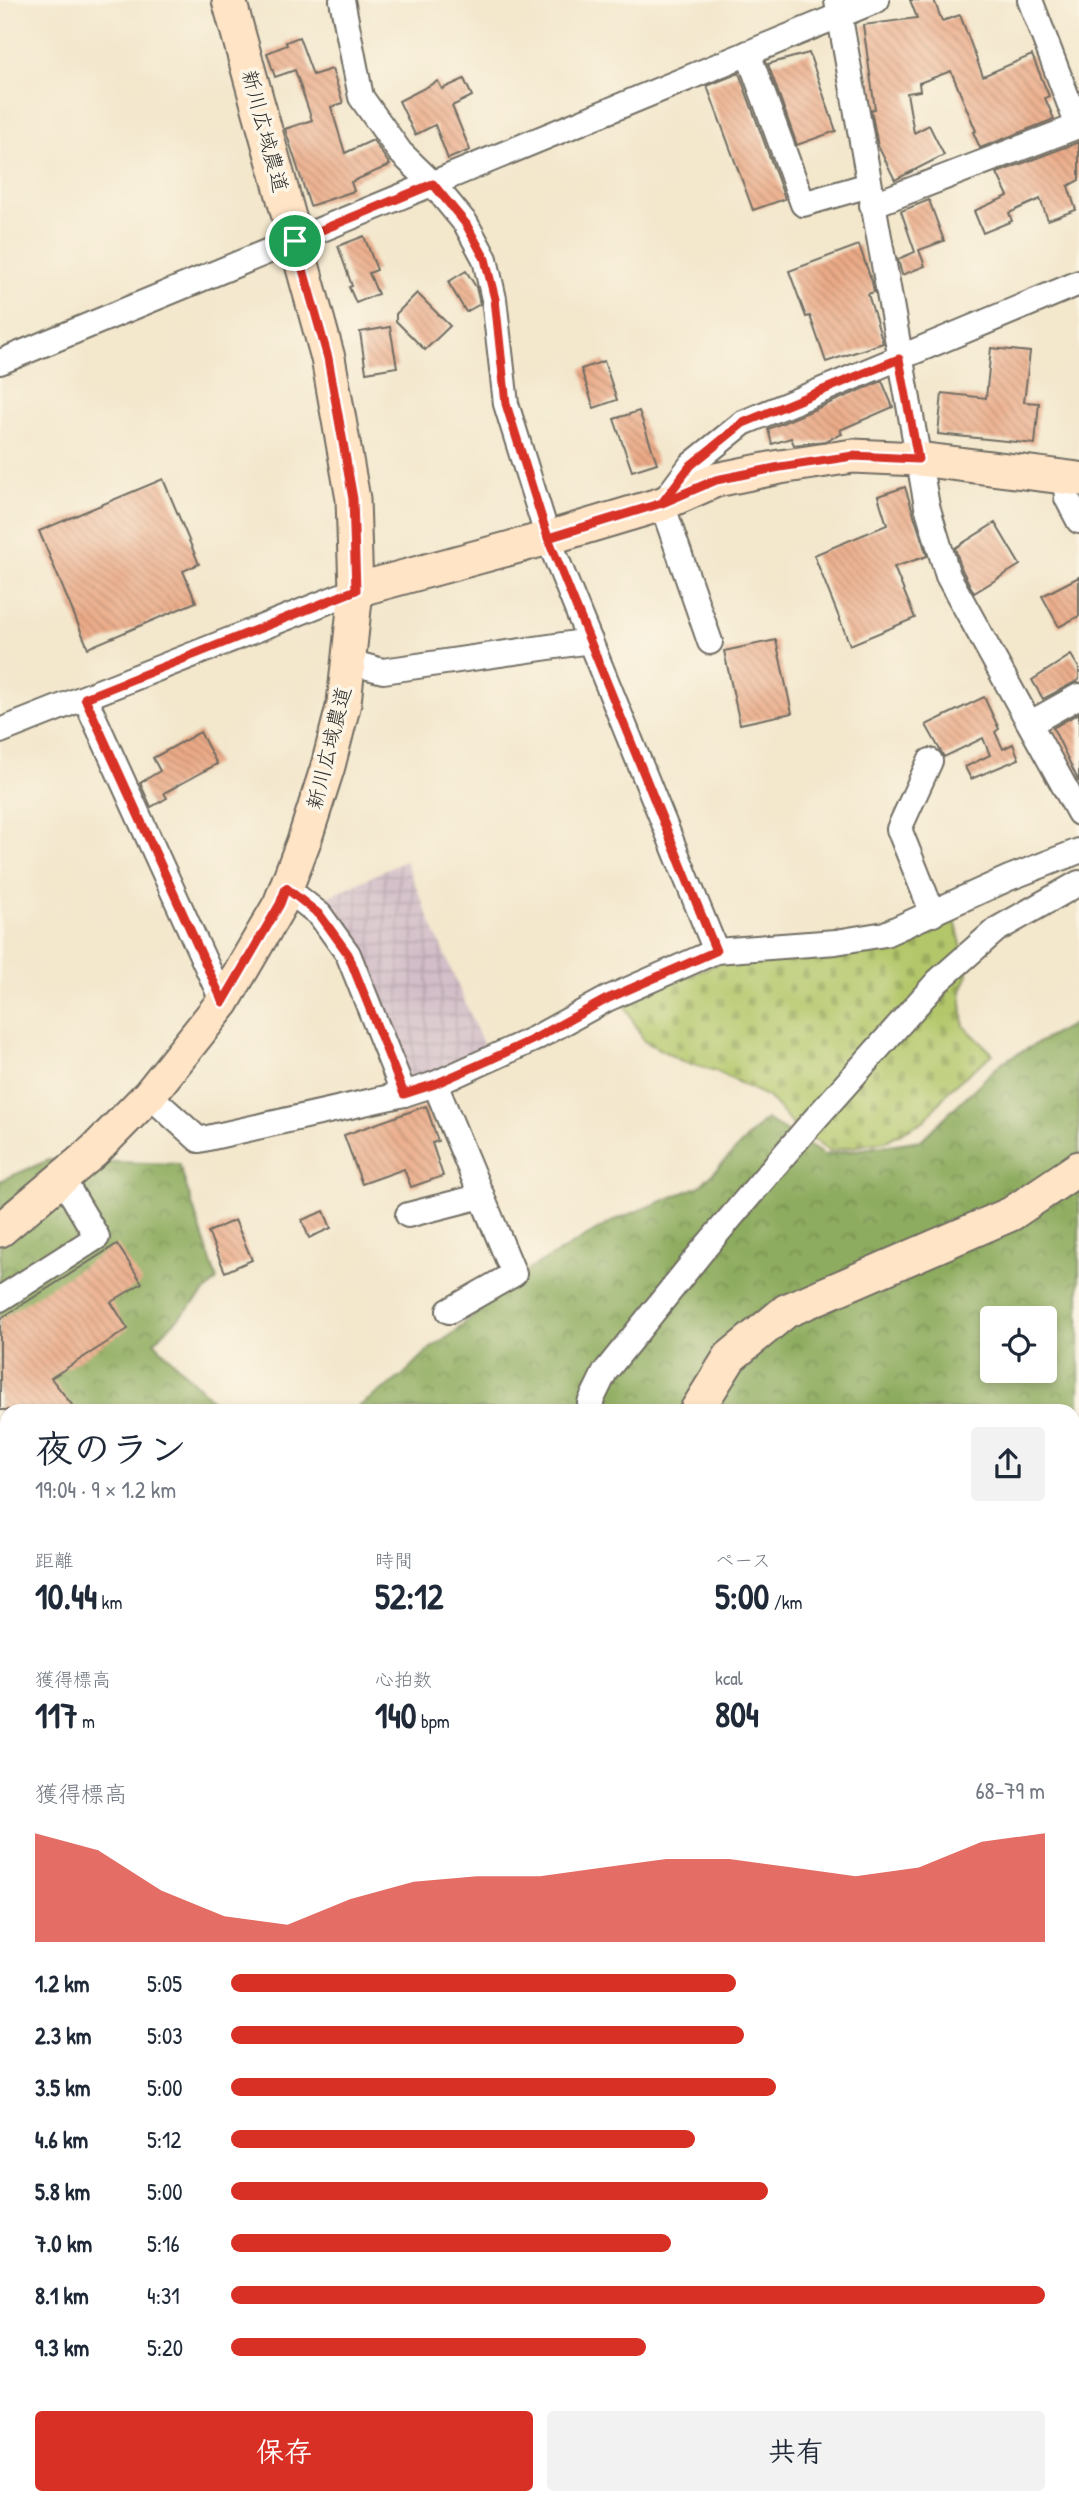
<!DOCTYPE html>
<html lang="ja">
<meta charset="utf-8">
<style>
:root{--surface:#fff;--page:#f2f2f3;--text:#1f2937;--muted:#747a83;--accent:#d93025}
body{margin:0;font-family:"Patrick Hand","Klee One",sans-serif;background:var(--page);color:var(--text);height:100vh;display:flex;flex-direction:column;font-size:26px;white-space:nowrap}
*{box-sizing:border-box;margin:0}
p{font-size:23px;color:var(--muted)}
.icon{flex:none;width:38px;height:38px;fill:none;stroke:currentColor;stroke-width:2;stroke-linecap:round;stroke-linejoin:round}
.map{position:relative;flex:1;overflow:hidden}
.panel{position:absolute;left:0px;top:1404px;width:1080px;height:1101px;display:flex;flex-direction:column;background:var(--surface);border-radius:21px 21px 0 0;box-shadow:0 4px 10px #0003}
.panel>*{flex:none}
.controls{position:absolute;left:980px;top:1306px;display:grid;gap:14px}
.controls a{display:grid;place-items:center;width:77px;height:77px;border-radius:7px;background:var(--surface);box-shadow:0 4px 10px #0003;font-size:35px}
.pin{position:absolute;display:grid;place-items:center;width:60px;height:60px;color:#fff;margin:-30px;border:4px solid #fff;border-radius:50%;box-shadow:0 2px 7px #0007}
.round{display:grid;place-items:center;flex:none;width:74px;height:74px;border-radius:7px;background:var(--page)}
.head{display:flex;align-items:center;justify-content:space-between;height:119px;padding:0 35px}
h1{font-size:38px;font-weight:800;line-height:52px}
.figures{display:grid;grid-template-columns:repeat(3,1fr);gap:10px;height:119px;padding:7px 35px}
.figures div{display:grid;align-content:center}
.figures b{font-size:35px;font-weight:800}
.figures small{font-size:19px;font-weight:400}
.figures p{font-size:19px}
.chart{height:196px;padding:14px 35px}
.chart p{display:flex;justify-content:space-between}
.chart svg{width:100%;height:126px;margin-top:7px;fill:var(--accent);opacity:.7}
.action{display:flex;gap:14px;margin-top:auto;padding:14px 35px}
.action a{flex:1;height:80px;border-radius:7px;background:var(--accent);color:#fff;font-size:28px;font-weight:800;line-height:80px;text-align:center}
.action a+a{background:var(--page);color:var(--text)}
ul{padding:0 35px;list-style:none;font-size:23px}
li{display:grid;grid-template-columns:112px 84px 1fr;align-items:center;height:52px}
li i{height:18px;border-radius:9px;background:var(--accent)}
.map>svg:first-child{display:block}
</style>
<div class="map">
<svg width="1079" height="2504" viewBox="0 0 1079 2504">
<defs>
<pattern id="industrial-grid" width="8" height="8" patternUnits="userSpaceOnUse" patternTransform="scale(1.75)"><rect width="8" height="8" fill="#d2bdc8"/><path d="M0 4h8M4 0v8" fill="none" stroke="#b4a3ac"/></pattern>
<pattern id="grass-tufts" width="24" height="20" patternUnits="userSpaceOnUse" patternTransform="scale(1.75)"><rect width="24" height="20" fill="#b3c76b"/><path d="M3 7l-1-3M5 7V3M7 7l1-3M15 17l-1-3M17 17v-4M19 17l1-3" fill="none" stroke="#9aab5d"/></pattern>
<pattern id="forest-crowns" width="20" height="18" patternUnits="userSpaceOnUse" patternTransform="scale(1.75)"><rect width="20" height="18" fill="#8eac5f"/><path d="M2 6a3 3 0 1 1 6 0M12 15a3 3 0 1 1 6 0" fill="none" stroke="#748c4f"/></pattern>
<pattern id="cemetery-stones" width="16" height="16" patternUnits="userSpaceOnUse" patternTransform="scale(1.75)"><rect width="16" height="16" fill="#b3c76b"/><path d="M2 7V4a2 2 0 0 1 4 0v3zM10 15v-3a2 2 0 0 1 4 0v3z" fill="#9aab5d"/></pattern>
<pattern id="building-back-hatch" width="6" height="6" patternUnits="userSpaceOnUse" patternTransform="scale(1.75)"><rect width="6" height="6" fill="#ebaa87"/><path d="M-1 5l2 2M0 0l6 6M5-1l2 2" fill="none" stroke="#bf8b6f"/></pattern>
</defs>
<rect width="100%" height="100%" fill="#fcf5e5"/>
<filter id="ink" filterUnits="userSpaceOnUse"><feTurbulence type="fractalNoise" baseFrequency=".0143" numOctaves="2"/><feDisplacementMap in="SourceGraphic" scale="14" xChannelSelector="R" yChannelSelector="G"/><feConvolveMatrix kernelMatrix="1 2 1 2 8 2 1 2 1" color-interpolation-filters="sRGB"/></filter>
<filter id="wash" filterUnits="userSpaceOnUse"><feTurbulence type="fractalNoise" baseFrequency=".00686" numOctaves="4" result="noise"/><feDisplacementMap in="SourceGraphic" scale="28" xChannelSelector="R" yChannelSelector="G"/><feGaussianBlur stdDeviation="1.57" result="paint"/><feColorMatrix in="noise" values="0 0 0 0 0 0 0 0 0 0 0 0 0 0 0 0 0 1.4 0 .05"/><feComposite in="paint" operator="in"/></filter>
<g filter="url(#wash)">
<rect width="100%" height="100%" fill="#f3e7cc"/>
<path fill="url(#industrial-grid)" d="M405,861l80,188 -74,34 -56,-133 -32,-51z"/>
<path fill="url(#grass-tufts)" stroke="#6f794b" stroke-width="2" d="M1079,1451v1053h-920l2,-7h912v-1043z"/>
<g fill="url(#forest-crowns)" stroke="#5c6c45" stroke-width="2" fill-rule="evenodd">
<path d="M1079,1021v424l-6,3v-38h-719l48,-34 29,-28 20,-13 77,-65 87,-50 85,-34 66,-67 58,36 97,-15 81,-78zM992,1318h53v52h-53z"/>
<path d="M49,1160l130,4 38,116 -63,62 68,68h-215v712l-7,10v-951z"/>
</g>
<path fill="url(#cemetery-stones)" stroke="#6f794b" stroke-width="2" d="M955,920l13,54 -7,18 3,34 29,28 -41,33 -27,33 -39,21 -56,10 -36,-25 -26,-29 -52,-26 -34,-10 -38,-20 -21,-39 96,-39 146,-16 37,-7z"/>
<g fill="#b3c76b" stroke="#6f794b" stroke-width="2">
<path d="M1073,2254l6,5v245h-361l-1,-7h356z"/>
<path d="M254,2497h163l3,7h-170z"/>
</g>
<g id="blocks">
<g fill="url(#building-back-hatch)">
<path d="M910,0h24l8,21 18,-6 23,61 49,-21 17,41 -4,2 9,21 -74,29 -7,-16 3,-1 -25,-60 -32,12 1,8 -13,2 7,40 15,-8 15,30 -49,25 -17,-34 -7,-36 4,-1 -12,-84 54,-7z"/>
<path d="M299,37l14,38 19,-6 11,34 -12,4 14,46 28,-13 17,25 -39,17 3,9 -44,15 -25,-77 27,-9 -17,-50 -20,7 -8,-24 20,-8 -1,-3z"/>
<path d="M809,53l27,78 -39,14 -29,-81z"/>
<path d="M739,73l46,126 -32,11 -46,-124z"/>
<path d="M464,79l8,17 -20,10 18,44 -22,9 -13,-34 -20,10 -16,-34 39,-20 4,8z"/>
<path d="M1079,142v38l-11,6 8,24 -28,10 -8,-21 -31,14 3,8 -29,12 -9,-22 34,-15 -11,-23z"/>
<path d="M929,200l15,41 -25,9 6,16 -23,9 -4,-16 17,-7 -14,-41z"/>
<path d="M364,236l13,34 -8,3 9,21 -22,9 -7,-16 3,-1 -14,-40z"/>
<path d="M859,245l13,37 2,10 -6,2 15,49 -57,19 -16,-46 -4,1 -17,-46z"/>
<path d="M466,271l10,16 4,17 -14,8 -18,-30z"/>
<path d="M417,293l33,33 -25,24 -29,-29v-7z"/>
<path d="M390,327l7,40 -31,5 -6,-40z"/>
<path d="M991,348l39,4 -6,50 15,1 -4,41 -97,-10 4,-41 44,5z"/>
<path d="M604,361l13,39 -23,8 -13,-39z"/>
<path d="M882,381l11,26 -53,23 2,4 -17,7 -31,4 -3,-7 -19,6 -4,-15z"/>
<path d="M639,411l18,52 -25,8 -18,-52z"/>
<path d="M163,479l36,85 -16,7 13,31 -108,46 -49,-117z"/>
<path d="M905,487l22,69 -33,11 21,51 -65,27 -36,-90 73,-30 -9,-29z"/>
<path d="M995,523l25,42 -46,28 -12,-23 -7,-22z"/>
<path d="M1079,577v39l-20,11 -17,-31z"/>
<path d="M776,640l16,73 -52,11 -16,-73z"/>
<path d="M1071,655l8,13v12l-36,19 -11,-19z"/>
<path d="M984,697l15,32 -4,3 8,17 10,-5 6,15 -48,20 -6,-12 25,-12 -7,-17 -39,19 -18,-32z"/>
<path d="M1079,713v69l-26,-54z"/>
<path d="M200,732l17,32 -53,29 3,5 -16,9 -11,-24 20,-12 -7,-13z"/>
<path d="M426,1106l12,35 -6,2 11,33 -32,11 -7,-18 -42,15 -18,-49z"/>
<path d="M324,1211l7,17 -22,10 -7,-18z"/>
<path d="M235,1220l17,40 -27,12 -17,-40z"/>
<path d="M117,1244l25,39 -31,19 17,27 -77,49 25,32h-76v-91z"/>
</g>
</g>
</g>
<g filter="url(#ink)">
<use href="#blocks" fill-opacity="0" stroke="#716d63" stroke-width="2"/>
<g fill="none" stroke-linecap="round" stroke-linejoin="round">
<g stroke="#716d63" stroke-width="16">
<g id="lane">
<path d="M1073,1469l6,-3"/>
<path d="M1073,1673l6,-4"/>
<path d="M1073,2234l6,6"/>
<path d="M622,2497l1,7"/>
</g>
</g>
<g stroke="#716d63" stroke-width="28">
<g id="street">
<path d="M342,0l19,97 39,55 33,32 33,40 19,35 9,40 12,105 42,134 168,413"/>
<path d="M837,1l90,505 21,70 131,237"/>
<path d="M748,53l55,151 66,-19"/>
<path d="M872,205l206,-79 -48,-126"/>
<path d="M0,362l877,-362"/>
<path d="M1065,478l2,20 12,23"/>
<path d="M710,642l-48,-138 29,-39 52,-42 336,-140"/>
<path d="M349,662l34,9 207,-30"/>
<path d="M85,698l138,304"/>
<path d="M1031,723l48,-27"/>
<path d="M0,731l356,-141"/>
<path d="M930,761l-31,68 34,85"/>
<path d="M286,888l34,27 28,39 56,140"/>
<path d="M435,1084l79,190 -65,37"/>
<path d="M149,1095l50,45 205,-46 31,-10 99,-45 73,-40 109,-48 120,-9 49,-8 124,-56 70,-27"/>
<path d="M408,1215l74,-19"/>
<path d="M0,1299l97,-62 -35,-59"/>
<path d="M592,1410l-2,-7 15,-31 98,-122 104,-122 131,-147 58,-51 83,-47"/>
<path d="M0,1916h7"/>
<path d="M166,2504l3,-7"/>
</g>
</g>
<g stroke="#716d63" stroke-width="37">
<g id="secondary">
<path d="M356,590l192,-52 114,-34 54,-24 64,-13 73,-11 65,3 161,20"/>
<path d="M0,1230l94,-79 55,-56 74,-93 57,-98 25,-66 23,-72 16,-63 12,-113 -3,-91 -25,-141 -99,-358"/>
<path d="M697,1410l33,-53 56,-46 225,-97 68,-46"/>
</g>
</g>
<g stroke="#716d63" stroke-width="3.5" stroke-dasharray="2 5" stroke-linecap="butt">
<path d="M1073,2063l6,-2"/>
<path d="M420,2503l13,-6"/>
</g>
<use href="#lane" stroke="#fff" stroke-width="12"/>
<use href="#street" stroke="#fff" stroke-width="24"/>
<use href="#secondary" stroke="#ffe4c6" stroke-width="33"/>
</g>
</g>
<g fill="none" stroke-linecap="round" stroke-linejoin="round" filter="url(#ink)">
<g stroke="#fff" stroke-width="14">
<path id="route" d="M295,241l33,117 25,141 3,91 -271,108 138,304 57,-98 6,-16 34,27 28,39 56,140 31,-10 50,-22 49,-23 73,-40 109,-48 -168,-413 114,-35 54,-23 64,-13 73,-11 65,3 -19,-100 -156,64 -52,42 -29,38 -114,35 -42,-134 -11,-105 -10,-40 -19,-35 -33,-40 -138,57"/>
</g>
<use href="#route" stroke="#d93025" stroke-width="9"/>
</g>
<g text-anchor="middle" stroke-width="7" stroke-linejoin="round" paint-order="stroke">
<g font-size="21" fill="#2b2b2b" stroke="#fcf5e5">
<text transform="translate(265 131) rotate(75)" y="7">新川広域農道</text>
<text transform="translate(329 748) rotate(-76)" y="7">新川広域農道</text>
</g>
</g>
</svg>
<div class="controls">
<a><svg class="icon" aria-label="locate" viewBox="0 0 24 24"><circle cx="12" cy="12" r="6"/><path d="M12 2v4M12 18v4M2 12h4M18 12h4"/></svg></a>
</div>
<div class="pin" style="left:295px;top:241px;background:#1e9e55"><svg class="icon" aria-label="arrive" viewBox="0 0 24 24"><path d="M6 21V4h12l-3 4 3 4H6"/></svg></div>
<section class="panel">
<div class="head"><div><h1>夜のラン</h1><p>19:04 · 9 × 1.2 km</p></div><a class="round"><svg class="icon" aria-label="share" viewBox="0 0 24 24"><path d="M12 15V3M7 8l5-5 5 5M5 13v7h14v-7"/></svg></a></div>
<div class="figures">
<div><p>距離</p><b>10.44<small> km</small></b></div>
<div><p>時間</p><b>52:12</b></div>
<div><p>ペース</p><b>5:00<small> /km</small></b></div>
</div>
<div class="figures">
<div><p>獲得標高</p><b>117<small> m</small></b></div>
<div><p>心拍数</p><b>140<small> bpm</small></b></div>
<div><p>kcal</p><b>804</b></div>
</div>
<div class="chart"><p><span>獲得標高</span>68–79 m</p>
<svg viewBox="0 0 160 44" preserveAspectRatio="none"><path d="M0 44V6L10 12L20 26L30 35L40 38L50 29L60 23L70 21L80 21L90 18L100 15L110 15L120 18L130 21L140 18L150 9L160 6V44z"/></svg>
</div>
<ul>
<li><b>1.2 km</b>5:05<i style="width:62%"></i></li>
<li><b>2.3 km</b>5:03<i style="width:63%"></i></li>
<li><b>3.5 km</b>5:00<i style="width:67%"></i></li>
<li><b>4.6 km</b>5:12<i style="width:57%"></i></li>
<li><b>5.8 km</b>5:00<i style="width:66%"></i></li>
<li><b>7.0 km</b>5:16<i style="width:54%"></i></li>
<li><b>8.1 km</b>4:31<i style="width:100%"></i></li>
<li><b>9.3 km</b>5:20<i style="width:51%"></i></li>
</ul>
<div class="action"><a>保存</a><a>共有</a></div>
</section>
</div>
